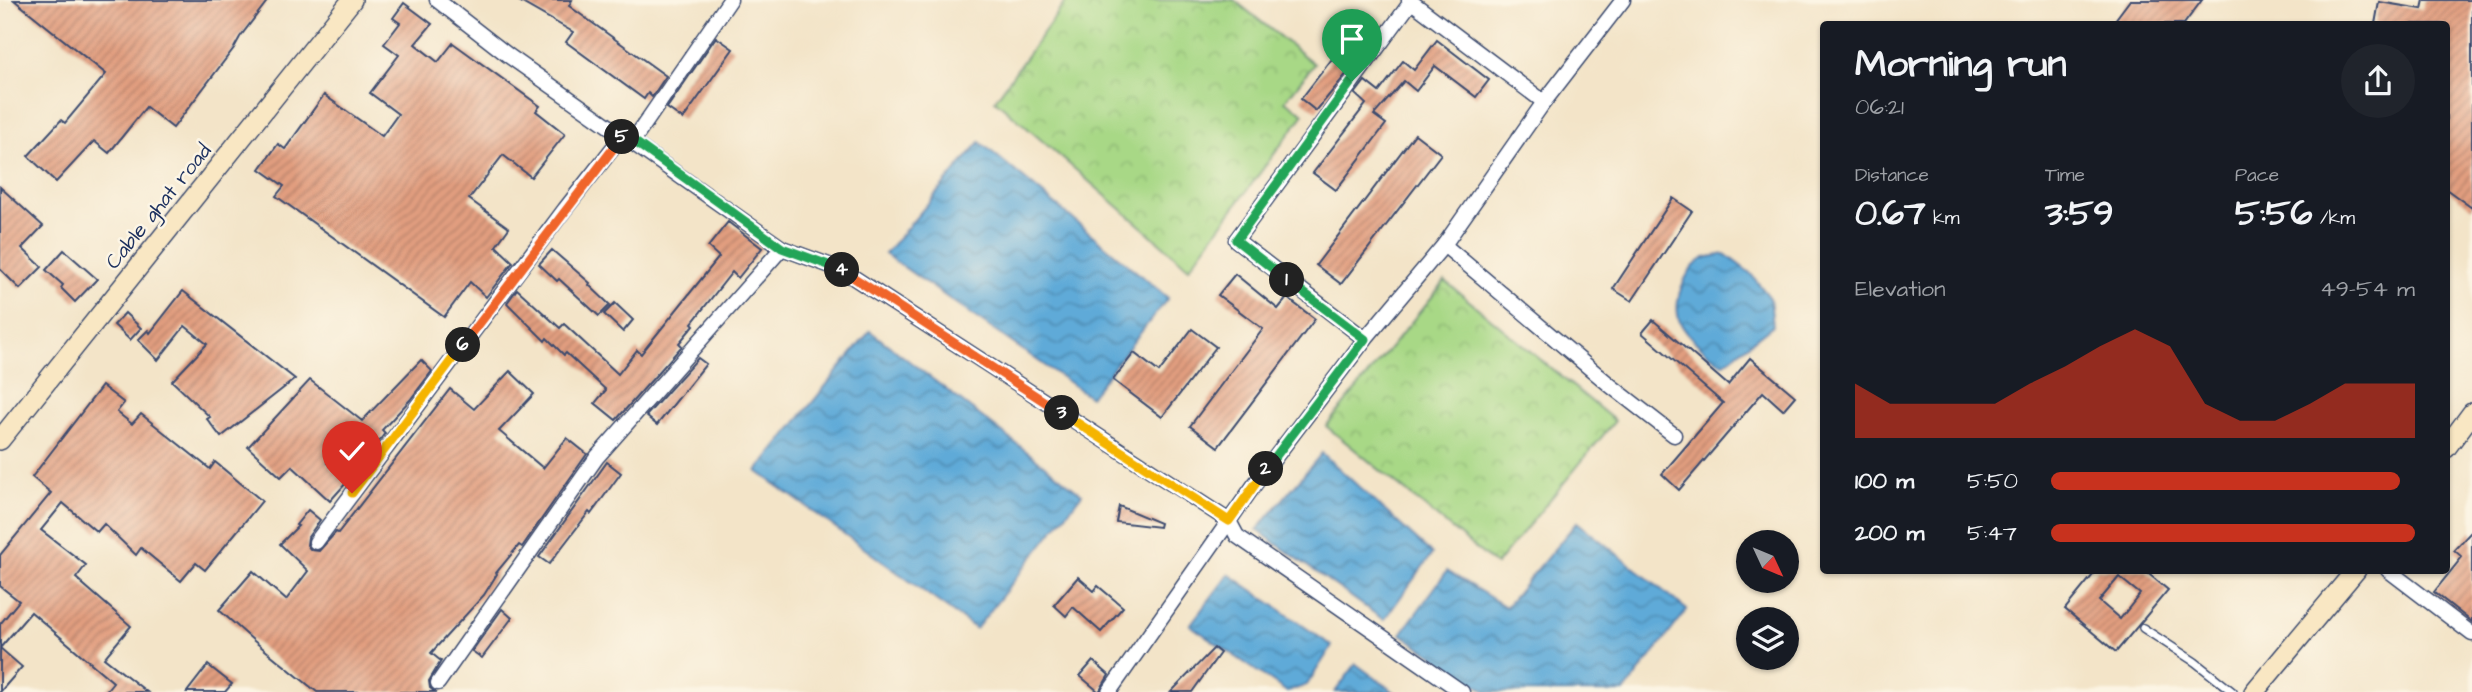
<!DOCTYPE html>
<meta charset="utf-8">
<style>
:root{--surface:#171b24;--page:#20242c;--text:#f1f3f6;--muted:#9ea1a6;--accent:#c8321e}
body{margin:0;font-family:"Architects Daughter",sans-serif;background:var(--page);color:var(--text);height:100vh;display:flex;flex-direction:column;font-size:26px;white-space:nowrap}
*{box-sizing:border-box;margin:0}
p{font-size:23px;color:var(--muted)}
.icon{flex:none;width:38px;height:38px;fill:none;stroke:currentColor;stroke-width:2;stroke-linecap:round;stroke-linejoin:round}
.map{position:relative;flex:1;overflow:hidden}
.sheet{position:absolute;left:1820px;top:21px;width:630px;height:553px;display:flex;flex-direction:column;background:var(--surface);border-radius:7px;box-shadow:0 2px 5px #0004}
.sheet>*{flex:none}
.needle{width:46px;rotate:134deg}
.buttons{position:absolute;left:1736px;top:530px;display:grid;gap:14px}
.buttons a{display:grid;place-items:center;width:63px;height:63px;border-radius:50%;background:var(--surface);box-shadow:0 2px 5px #0004;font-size:35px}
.pin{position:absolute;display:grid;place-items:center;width:60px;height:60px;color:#fff;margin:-72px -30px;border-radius:50% 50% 50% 0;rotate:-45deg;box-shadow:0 0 7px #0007}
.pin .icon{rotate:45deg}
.km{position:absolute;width:35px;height:35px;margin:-18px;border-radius:50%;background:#222;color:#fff;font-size:19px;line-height:35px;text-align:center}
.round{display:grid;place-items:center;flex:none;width:74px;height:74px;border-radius:37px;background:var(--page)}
.overview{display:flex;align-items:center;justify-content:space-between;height:119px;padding:0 35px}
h1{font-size:38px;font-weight:700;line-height:52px}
.metrics{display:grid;grid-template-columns:repeat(3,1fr);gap:10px;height:119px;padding:7px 35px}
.metrics div{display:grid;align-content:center}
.metrics b{font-size:35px;font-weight:700}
.metrics small{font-size:19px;font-weight:400}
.metrics p{font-size:19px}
.chart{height:196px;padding:14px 35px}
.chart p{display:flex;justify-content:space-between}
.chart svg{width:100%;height:126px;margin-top:7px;fill:var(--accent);opacity:.7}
ul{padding:0 35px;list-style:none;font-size:23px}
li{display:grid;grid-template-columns:112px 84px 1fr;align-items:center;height:52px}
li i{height:18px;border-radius:9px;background:var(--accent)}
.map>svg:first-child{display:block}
</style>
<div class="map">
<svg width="2472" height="692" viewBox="0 0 2472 692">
<defs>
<pattern id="park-crowns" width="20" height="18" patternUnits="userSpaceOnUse" patternTransform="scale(1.75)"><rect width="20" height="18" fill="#a8d886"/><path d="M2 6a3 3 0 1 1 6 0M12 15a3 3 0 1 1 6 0" fill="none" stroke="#90ba76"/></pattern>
<pattern id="water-waves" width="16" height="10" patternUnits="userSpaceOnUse" patternTransform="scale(1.75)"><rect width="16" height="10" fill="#5faad8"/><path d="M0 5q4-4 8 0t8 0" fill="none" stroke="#4e8bb2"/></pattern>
<pattern id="building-hatch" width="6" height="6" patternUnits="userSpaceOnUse" patternTransform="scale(1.75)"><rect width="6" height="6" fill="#e29e7f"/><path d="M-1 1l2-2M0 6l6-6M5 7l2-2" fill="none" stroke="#b6816b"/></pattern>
</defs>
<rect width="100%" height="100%" fill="#fcf5e5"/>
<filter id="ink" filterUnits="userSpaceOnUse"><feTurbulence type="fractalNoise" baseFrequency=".0143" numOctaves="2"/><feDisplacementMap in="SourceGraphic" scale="14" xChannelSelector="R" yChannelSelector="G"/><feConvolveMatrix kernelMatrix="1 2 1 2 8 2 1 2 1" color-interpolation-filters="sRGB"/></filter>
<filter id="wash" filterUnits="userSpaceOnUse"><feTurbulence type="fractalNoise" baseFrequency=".00686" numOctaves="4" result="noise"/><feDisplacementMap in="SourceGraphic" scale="28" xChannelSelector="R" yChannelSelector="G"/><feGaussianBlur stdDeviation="1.57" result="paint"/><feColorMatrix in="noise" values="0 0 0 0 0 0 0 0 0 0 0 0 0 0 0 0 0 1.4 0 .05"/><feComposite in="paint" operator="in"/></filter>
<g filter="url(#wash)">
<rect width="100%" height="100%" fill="#f3e4c8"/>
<g fill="url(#park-crowns)" stroke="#628472" stroke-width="2">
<path d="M1067,0h167l80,64 -29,37 19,13 -115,154 -194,-168z"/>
<path d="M1445,281l170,140 -119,144 -170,-139z"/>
</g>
<g fill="url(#water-waves)" stroke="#3d6c9b" stroke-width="2">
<path d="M980,142l188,156 -78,99 -205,-143z"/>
<path d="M1725,254l25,19 20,25 3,27 -50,39c-14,-9 -36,-27 -43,-42 -8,-20 5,-53 23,-63 6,-3 15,-3 22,-5z"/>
<path d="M870,331l212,163 -106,135 -219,-158z"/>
<path d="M1322,453l110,101 -48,66 -127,-90z"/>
<path d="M1577,522l110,88 -63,82h-137l-86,-58 46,-63 59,36z"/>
<path d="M1229,574l103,72 -25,39 -20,7 -97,-67z"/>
<path d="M1356,664l38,28h-59z"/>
</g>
<g id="blocks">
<g fill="url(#building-hatch)" fill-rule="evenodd">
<path d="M14,0h254l-28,37 -6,11 -61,80 -27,-21 -37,46 -15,-12 -38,41 -28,-26 33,-36 4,3 41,-49z"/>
<path d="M517,0h55l-3,6 97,70 -14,21 -4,-4 -4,6 -78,-57 7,-10z"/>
<path d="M2130,0h72l-18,24h-72z"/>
<path d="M2424,0h48v208l-26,-19v-165h-71l4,-22 43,7z"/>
<path d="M404,3l28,21 -17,20 23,18 15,-19 87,63 -4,5 29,23 -34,43 -28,-22 -34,44 40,29 -13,18 17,16 -27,35 -16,-15 -26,35 -168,-121 8,-10 -24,-17 18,-25 7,5 39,-54 58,41 16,-22 -28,-21 29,-38 -15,-11 16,-21 -7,-5z"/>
<path d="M716,37l17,12 -50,70 -16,-11z"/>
<path d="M1437,40l52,40 -13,17 -41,-31 -19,25 -12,-10 -30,34 12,9 -50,66 -23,-17 53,-69 -11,-10 10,-13 14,11 24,-31 11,9z"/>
<path d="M1332,59l16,13 -32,39 -15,-12z"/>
<path d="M1415,134l26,20 -100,130 -25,-19z"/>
<path d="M0,187l43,39 -21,22 20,19 -22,22 -20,-20z"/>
<path d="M1673,198l19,13 -60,90 -19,-12z"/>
<path d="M728,222l34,26 -24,30 -6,-6 -40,51 2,2 -15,18 3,3 -66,74 -21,-17 11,-13 -40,-37 -2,2 -17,-17 -2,3 -38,-38 10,-14 43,39 4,-4 54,50 19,-24 4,4 78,-97 -11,-10z"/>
<path d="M64,250l33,29 -22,23 -14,-14 2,-3 -17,-15z"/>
<path d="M552,250l38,33 -1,2 21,20 -11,11 -40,-37 -2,2 -18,-17z"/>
<path d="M1235,274l43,35 9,-11 28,21 -97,128 -28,-21 73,-97 -45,-34z"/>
<path d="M183,291l112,88 -74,58 -14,-18 3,-2 -38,-36 35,-37 -22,-18 -27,34 -20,-20 10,-10 2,3z"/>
<path d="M615,303l18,17 -10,12 -19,-18z"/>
<path d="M125,313l16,15 -11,12 -16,-15z"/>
<path d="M1653,320l75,65 22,-27 45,38 -12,14 -20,-18 -84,98 -17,-16 61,-71 -81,-70z"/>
<path d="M1192,329l24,18 -54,70 -49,-37 21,-27 25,19z"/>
<path d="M698,358l8,6 -49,61 -11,-9z"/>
<path d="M421,360l11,11 -22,29 -28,30 3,3 -16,22 -18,-17 -24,25 20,19 -17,19 -38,-35 -11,11 -33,-30 62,-67 52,41z"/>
<path d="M510,371l24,23 -35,37 44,37 24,-30 20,16 -65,93 -3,-2 -23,28 1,1 -13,21 -53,58 10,8 -12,20 1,7 5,4h-118l-63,-51 -35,-31 34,-39 33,29 22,-29 -28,-27 18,-18 -2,-1 12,-15 12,10 -12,17 -1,8 4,5 8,1 17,-19 2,1 112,-144 24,20z"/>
<path d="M102,386l22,17 -7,9 15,12 9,-10 69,55 5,-7 47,39 -57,69 -9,-7 -15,18 -40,-33 -5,7 -32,-31 -7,8 -34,-29 -22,27 45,35 -10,13 55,48 -27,32 43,34h-42l8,-10 -82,-70 -31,36 22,19 -22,25v-68l19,-23 -19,-15v-31l51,-62 -19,-16z"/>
<path d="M607,462l14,11 -30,41 -2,-2 -40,52 -10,-7z"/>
<path d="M1119,506l41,17 -1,4 -43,-5z"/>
<path d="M2472,531v91l-38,-30 28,-35 -8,-7z"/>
<path d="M2097,570h47l24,20 -52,62 -51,-43zM2119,577l21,17 -20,25 -21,-18z"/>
<path d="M1078,577l16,14 4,-5 25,21 -22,25 -28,-25 -7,9 -12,-11z"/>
<path d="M502,609l10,9 -30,40 -10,-7z"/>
<path d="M1214,648l6,5 -28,39h-21z"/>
<path d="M1093,661l16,14 -10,17 -19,-16z"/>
<path d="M208,665l24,19 -7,8h-38z"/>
</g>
</g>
</g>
<g filter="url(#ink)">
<use href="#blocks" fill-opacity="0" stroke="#3b4a6e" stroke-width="2"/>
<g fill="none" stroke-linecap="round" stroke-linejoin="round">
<g stroke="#3b4a6e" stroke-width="10">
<path id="lane" d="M2143,628l52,34 38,30"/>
</g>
<g stroke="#3b4a6e" stroke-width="17">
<g id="street">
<path d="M437,0l72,56 273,192 -185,209 -159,226"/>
<path d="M1409,0l135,102"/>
<path d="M633,141l97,-141"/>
<path d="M1444,245l167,141 63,49"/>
<path d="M782,248l60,22 387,251 8,15 225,156"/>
<path d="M1365,339l-129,-99 175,-238"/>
<path d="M316,542l249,-333 59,-75"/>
<path d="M2388,570l84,64"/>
<path d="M1109,692l146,-208 110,-145 79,-94 100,-143 79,-102"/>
</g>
</g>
<g stroke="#3b4a6e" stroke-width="22">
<g id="secondary">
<path d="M0,440l352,-440"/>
<path d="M2446,448l26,-35"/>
<path d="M2254,692l102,-122"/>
</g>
</g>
<use href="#lane" stroke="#fff" stroke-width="7"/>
<use href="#street" stroke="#fff" stroke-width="14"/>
<use href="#secondary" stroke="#f9e7c3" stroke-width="19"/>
</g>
</g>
<g fill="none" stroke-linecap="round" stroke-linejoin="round" filter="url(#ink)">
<g stroke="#fff" stroke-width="14">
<path id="split-1" d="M1287,280l-51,-40 116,-159"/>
</g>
<g stroke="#fff" stroke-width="14">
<path id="split-2" d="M1266,469l99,-130 -78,-59"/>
</g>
<g stroke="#fff" stroke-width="14">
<path id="split-3" d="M1062,413l167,108 37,-52"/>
</g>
<g stroke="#fff" stroke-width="14">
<path id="split-4" d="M842,270l220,143"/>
</g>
<g stroke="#fff" stroke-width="14">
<path id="split-5" d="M622,137l2,-3 158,114 60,22"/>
</g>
<g stroke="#fff" stroke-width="14">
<path id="split-6" d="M463,345l159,-208"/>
</g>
<g stroke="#fff" stroke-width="14">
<path id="split-7" d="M352,493l111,-148"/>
</g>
<use href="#split-1" stroke="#22a559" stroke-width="9"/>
<use href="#split-2" stroke="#22a559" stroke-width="9"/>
<use href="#split-3" stroke="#f5b400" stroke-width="9"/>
<use href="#split-4" stroke="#f0652b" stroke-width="9"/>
<use href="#split-5" stroke="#22a559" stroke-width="9"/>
<use href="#split-6" stroke="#f0652b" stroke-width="9"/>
<use href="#split-7" stroke="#f5b400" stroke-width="9"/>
</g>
<g text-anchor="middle" stroke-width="5" stroke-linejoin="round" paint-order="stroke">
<g font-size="21" fill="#1b2f5e" stroke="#fcf5e5">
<text transform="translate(158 206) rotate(-51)" y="7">Cable ghat road</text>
</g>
</g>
</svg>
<div class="buttons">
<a><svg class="needle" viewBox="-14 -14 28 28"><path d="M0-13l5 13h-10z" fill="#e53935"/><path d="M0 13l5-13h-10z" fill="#9ea1a6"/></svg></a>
<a><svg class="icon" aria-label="layers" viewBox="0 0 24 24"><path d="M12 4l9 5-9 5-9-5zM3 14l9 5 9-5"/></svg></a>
</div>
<div class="pin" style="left:1352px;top:81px;background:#1e9e55"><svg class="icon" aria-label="arrive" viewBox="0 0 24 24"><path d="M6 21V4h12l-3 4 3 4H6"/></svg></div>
<div class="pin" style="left:352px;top:493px;background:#d93025"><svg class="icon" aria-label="check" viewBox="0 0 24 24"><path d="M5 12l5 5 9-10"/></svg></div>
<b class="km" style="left:1287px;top:280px">1</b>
<b class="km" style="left:1266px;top:469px">2</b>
<b class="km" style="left:1062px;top:413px">3</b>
<b class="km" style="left:842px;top:270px">4</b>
<b class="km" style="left:622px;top:137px">5</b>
<b class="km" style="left:463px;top:345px">6</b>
<section class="sheet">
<div class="overview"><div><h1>Morning run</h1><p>06:21</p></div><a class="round"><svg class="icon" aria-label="share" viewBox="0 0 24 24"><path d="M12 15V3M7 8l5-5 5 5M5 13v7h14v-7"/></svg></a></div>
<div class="metrics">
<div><p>Distance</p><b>0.67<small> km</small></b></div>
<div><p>Time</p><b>3:59</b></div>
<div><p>Pace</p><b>5:56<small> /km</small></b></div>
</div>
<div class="chart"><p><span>Elevation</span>49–54 m</p>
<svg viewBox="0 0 160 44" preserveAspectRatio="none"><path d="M0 44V25L10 32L20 32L30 32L40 32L50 25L60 19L70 12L80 6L90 12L100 32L110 38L120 38L130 32L140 25L150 25L160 25V44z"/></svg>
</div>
<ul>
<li><b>100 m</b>5:50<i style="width:96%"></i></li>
<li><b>200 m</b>5:47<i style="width:100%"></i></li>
</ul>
</section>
</div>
